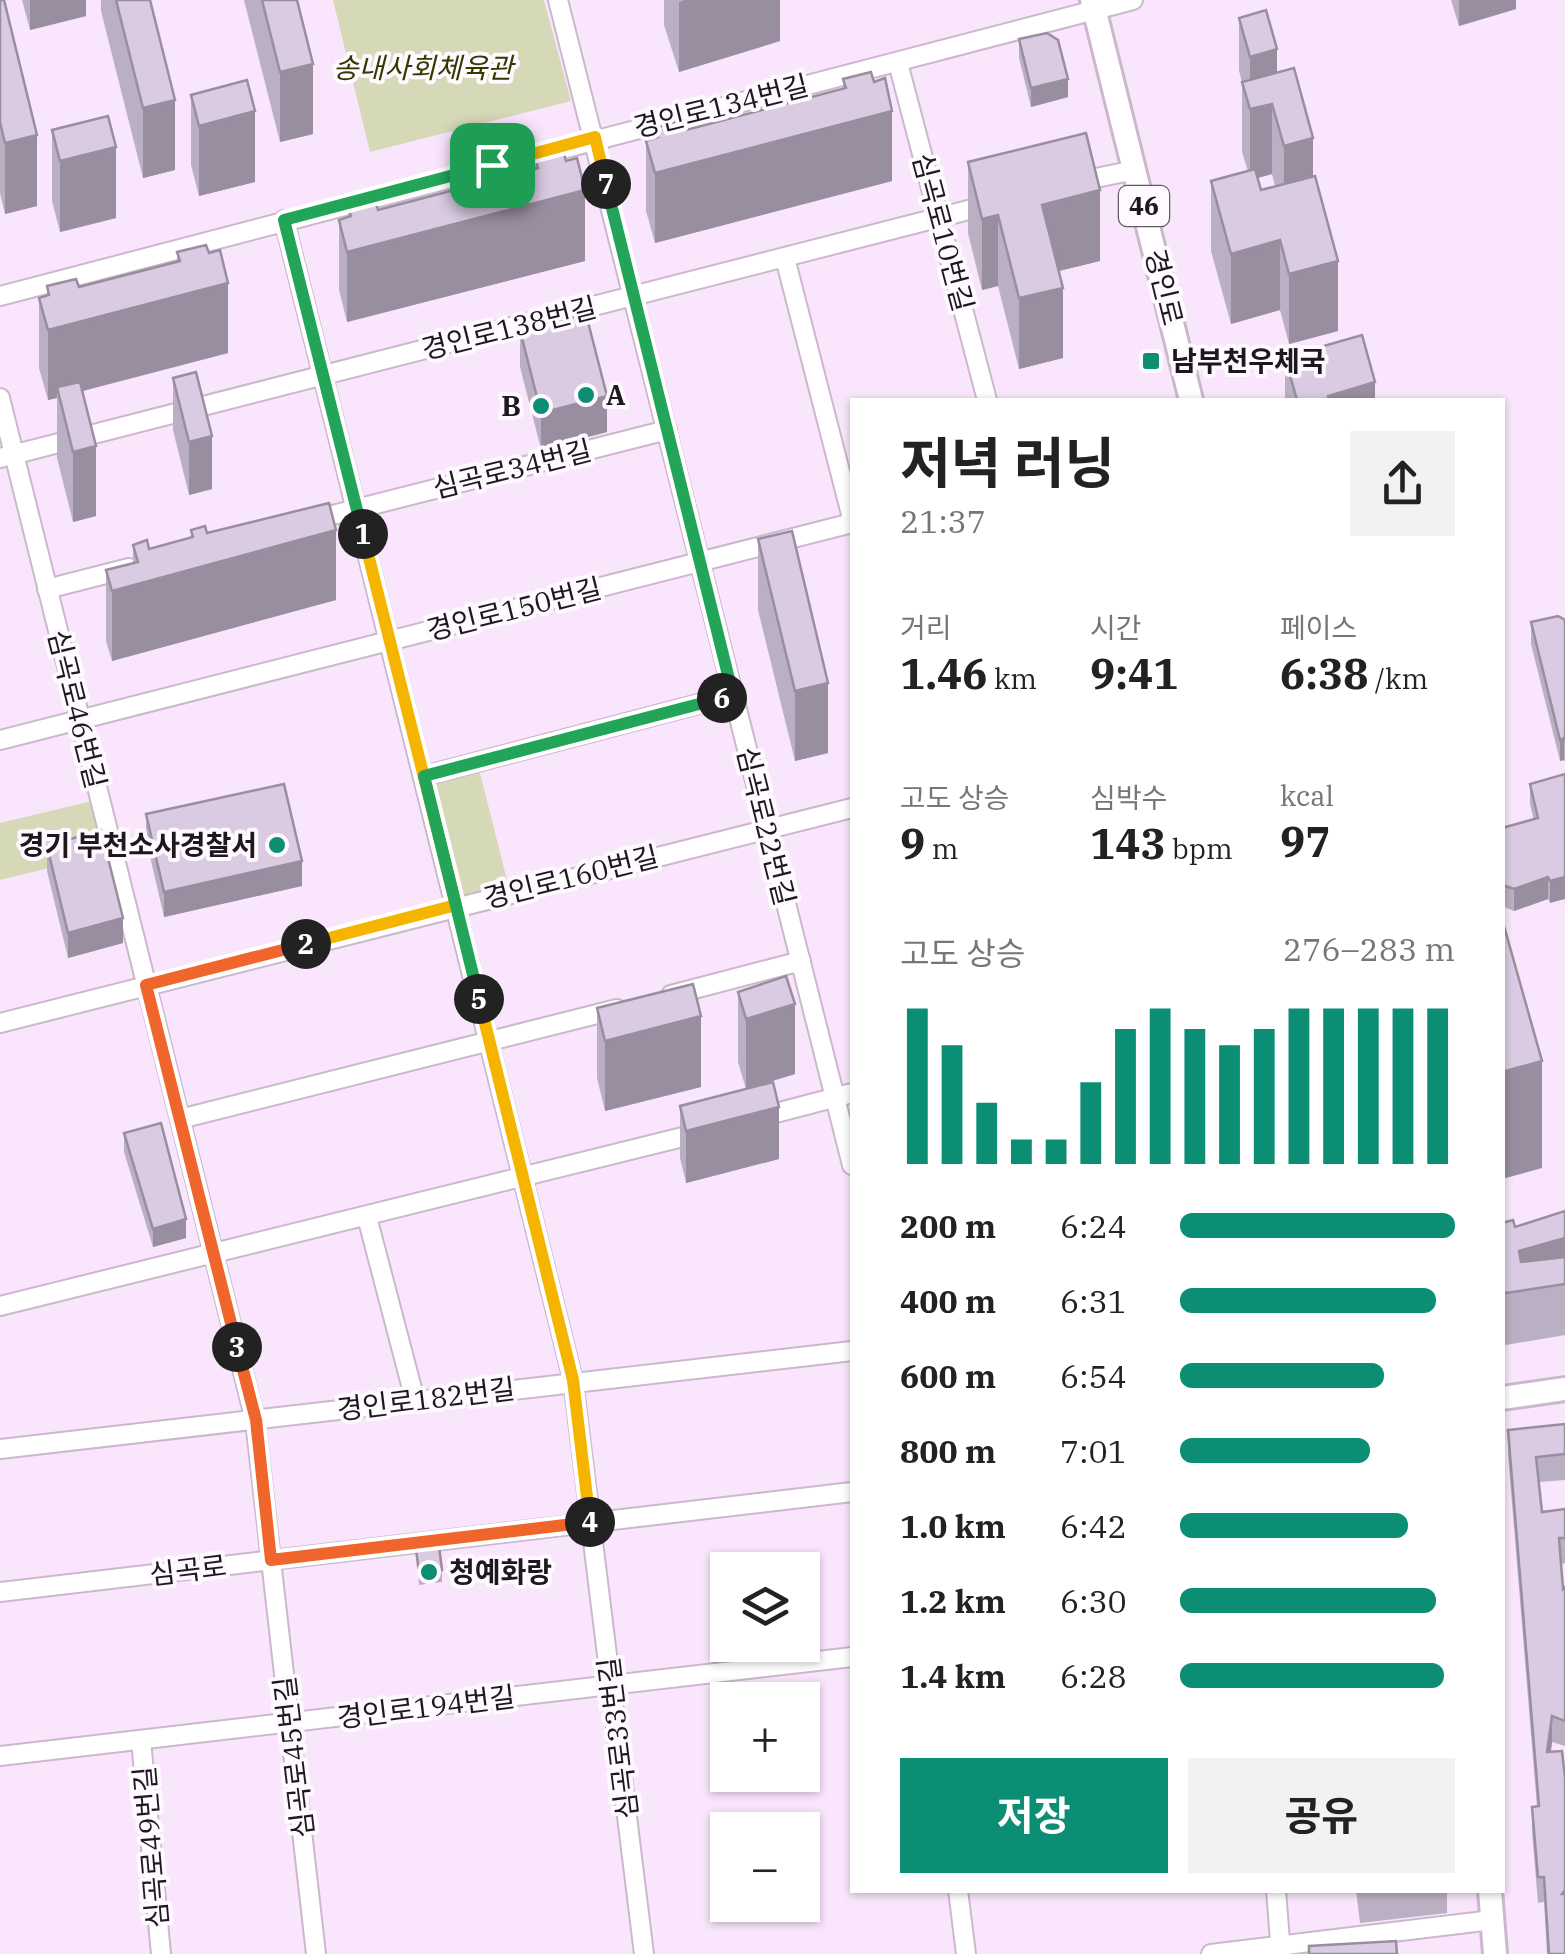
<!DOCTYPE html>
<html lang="ko">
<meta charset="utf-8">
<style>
:root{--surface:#fff;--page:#f2f2f2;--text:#222;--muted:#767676;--accent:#0c8e74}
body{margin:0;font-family:"IBM Plex Serif","Noto Sans KR",serif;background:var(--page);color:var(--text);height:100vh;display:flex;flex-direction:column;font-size:38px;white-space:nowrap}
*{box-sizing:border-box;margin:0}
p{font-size:32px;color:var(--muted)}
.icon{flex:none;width:55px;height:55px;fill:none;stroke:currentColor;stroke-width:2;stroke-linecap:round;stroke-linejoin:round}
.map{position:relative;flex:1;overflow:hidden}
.details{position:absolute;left:850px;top:398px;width:655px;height:1495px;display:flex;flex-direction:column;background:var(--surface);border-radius:0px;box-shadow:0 2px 8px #0004}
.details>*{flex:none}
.controls{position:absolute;left:710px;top:1552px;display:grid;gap:20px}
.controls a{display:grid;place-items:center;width:110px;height:110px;border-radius:0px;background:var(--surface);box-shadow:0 2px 8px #0004;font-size:50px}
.pin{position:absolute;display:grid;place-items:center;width:85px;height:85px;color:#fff;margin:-42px;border-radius:20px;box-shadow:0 5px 15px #0006}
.km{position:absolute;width:50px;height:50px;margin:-25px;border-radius:50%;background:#222;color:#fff;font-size:28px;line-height:50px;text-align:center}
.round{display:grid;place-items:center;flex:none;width:105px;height:105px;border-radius:0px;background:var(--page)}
.head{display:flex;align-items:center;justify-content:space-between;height:170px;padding:0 50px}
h1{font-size:55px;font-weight:700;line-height:75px}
.figures{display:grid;grid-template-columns:repeat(3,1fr);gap:15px;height:170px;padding:10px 50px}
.figures div{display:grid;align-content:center}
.figures b{font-size:42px;font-weight:700}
.figures small{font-size:28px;font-weight:400}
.figures p{font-size:28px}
.chart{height:280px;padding:20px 50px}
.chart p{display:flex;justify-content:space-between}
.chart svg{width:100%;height:180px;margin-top:10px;stroke:var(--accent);stroke-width:6}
.cta{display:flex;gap:20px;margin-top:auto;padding:20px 50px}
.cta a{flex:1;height:115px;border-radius:0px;background:var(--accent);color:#fff;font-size:40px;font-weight:700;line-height:115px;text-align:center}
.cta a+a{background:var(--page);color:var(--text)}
ul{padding:0 50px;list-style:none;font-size:32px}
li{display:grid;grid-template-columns:160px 120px 1fr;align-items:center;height:75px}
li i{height:25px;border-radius:12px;background:var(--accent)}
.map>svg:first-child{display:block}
</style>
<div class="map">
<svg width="1565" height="1954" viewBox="0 0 1565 1954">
<rect width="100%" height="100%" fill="#fae6fc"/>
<g fill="#d6d9b7">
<path d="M333,0h211l27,101 -201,51z"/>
<path d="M478,765l30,119 -49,13 -29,-118z"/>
<path d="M92,801l11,54 -103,25v-57z"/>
</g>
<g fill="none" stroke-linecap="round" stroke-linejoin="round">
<g stroke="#cbb8cd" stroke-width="22">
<g id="minor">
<path d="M558,0l294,1165"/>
<path d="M898,63l89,337"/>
<path d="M1076,182l59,-12"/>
<path d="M284,220l289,1160 71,574"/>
<path d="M785,258l67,260"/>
<path d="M0,296l1133,-296"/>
<path d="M0,398l255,1022 61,534"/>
<path d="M0,458l988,-253"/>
<path d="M309,521l358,-91"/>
<path d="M47,589l82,-21"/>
<path d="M0,740l852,-217"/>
<path d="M424,776l309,-81"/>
<path d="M671,995l130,-34"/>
<path d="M0,1023l852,-215"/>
<path d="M757,1118l95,-25"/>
<path d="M180,1119l437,-110"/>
<path d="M367,1217l48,183"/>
<path d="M0,1306l703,-174"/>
<path d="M0,1449l852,-98"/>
<path d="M0,1592l852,-100"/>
<path d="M141,1740l20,214"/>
<path d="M0,1756l852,-99"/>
<path d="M958,1890l8,64"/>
<path d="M1276,1890l5,64"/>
<path d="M1211,1954l281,-34"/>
</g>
</g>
<g stroke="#cbb8cd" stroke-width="28">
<g id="major">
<path d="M1092,0l99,400"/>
<path d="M1502,1398l63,-9"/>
<path d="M1490,1890l5,64"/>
</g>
</g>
<use href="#minor" stroke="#fff" stroke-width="18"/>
<use href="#major" stroke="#fff" stroke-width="22"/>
</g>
<g fill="#bbafc3" fill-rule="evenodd">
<path d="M0,0l37,206 -32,8 -5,-21z"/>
<path d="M22,0h64v16l-56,14z"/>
<path d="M101,0h49l25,170 -32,8 -42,-167z"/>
<path d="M244,0h53l16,134 -33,8z"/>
<path d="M664,0h116v41l-101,31 -15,-47z"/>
<path d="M1451,0h65v9l-57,17z"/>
<path d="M1239,18l38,54 36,104 25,155 -49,13 -9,-34 -49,14 -20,-73v-70l37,-10 -6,-19v-69l-3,-13zM1272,174l3,12 -14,4 -3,-12z"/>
<path d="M1019,39l49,58 -37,10 -12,-49z"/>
<path d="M843,79l49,102 -237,62 -9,-32v-70l10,-4v-9l30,2 157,-41z"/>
<path d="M191,95l64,87 -56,14 -8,-31z"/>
<path d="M52,130l64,88 -56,14 -8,-31z"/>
<path d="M535,158l50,103 -238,61 -8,-32v-70l9,-3v-10l30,3 157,-42z"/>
<path d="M968,162l132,99 -41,10 4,87 -44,11 -21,-83 -16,4 -14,-57z"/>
<path d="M177,252l51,101 -145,38 13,125 -23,6 -16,-64v-60l-9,2 -9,-32v-70l8,-2v-10l32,1 98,-25z"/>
<path d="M520,330l87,102 -66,17 -21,-82z"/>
<path d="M1285,357l90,43h-90z"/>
<path d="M173,378l39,111 -23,6 -16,-65z"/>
<path d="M191,530l16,3 129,67 -224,61 -6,-20v-71l27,-7v-18l16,4 42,-11z"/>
<path d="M758,539l70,214 -33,8 -37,-151z"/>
<path d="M1565,620v143l-1,-3 -4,1 -29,-117v-22z"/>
<path d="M1565,774l-15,129 -2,-4 -34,12 -12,-5v-78l32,-8 -4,-15v-21z"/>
<path d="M146,814l156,72 -138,31 -18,-78z"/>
<path d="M47,846l76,97 -55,15 -21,-87z"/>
<path d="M738,992l57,82 -35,11 19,74 -93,24 -6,-25v-52l66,-17 -8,-27z"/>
<path d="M597,1008l104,79 -96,24 -8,-33z"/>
<path d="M124,1133l62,105 -33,9 -29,-95z"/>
<path d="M1565,1211v124l-59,10 -4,-3v-119l13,4z"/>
<path d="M1565,1424v56l-26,2 3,30 23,-3v54l-4,1 2,25 2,-2v159l-13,-4 -1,10 14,202h-18l-3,-52 -6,1 -6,-71v-25h5l-29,-352v-25z"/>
<path d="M416,1549l26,21v12l-23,3z"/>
<path d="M1356,1890h91v23l-87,10z"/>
</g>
<g fill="#998e9f">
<path d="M30,0h56v16l-56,14z"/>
<path d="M685,0h95v41l-101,31v-70z"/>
<path d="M1459,0h57v9l-57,17z"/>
<path d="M1277,49v53l-27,8v-53z"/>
<path d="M313,64v70l-33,8v-70z"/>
<path d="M1068,79v18l-37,10v-19z"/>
<path d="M175,100v70l-32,8v-70z"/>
<path d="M1272,104v70l-22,6v-71z"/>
<path d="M255,111v71l-56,14v-70z"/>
<path d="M892,111v70l-237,62v-70z"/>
<path d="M37,135v71l-32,8v-71z"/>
<path d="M1313,138v71l-29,8v-71z"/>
<path d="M116,147v71l-56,14v-71z"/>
<path d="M585,190v71l-238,61v-70z"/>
<path d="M1100,190v71l-58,14v-70z"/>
<path d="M998,215v71l-16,4v-71z"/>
<path d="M1280,240v70l-49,14v-70z"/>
<path d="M1338,261v70l-49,13v-70z"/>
<path d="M228,283v70l-169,44 -2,-10v11l-9,2v-70z"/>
<path d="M1063,288v70l-44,11v-71z"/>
<path d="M1375,382v18h-47v-4z"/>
<path d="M607,396v36l-66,17v-36z"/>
<path d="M212,436v53l-23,6v-53z"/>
<path d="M96,446v70l-23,6v-70z"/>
<path d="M336,530v70l-224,61v-70z"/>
<path d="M828,683v70l-33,8v-70z"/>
<path d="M1564,738v22l-4,1v-21z"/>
<path d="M302,861v25l-138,31v-25z"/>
<path d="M1548,877v22l-34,12v-22z"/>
<path d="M1565,877v22l-15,4v-22z"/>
<path d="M123,918v25l-55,15v-25z"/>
<path d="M795,1004v70l-49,15v-70z"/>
<path d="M701,1016v71l-96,24v-70z"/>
<path d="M1542,1061v107l-40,11v-107z"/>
<path d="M779,1107v52l-93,24v-52z"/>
<path d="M186,1219v19l-33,9v-18z"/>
<path d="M1565,1238v46l-46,7v-40z"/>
<path d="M1552,1716v26l-5,35v-25z"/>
</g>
<g fill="#dacbe3" stroke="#998e9f" stroke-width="2.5">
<path d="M0,0h4l33,135 -32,8 -5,-21z"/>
<path d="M116,0h34l25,100 -32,8z"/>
<path d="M262,0h35l16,64 -33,8z"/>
<path d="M1266,10l11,39 -27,8 -11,-39z"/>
<path d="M1047,33l11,7 10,39 -37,9 -12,-49z"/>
<path d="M1294,68l19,70 -29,8 -12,-42 -22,5 -8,-27z"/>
<path d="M871,72l3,10 11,-4 7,33 -237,62 -9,-32 12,-4 -2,-9 26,-8 4,10 160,-42 -3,-9z"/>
<path d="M247,80l8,31 -56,15 -8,-31z"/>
<path d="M108,116l8,31 -56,14 -8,-31z"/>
<path d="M1086,133l14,57 -58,15 21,83 -44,10 -21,-83 -16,4 -14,-57z"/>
<path d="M563,150l3,11 11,-3 8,32 -238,62 -8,-32 12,-4 -3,-9 27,-7 3,10 160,-42 -3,-10z"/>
<path d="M1255,169l6,21 54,-14 23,85 -49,13 -9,-34 -49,14 -20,-73z"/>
<path d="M206,245l3,8 11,-3 8,33 -180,47 -9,-32 10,-3 -2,-9 29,-7 3,8 101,-26 -3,-9z"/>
<path d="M586,314l21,82 -66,17 -21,-83z"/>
<path d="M1362,335l13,47 -47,14 1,4h-32l-12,-43z"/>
<path d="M196,372l16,64 -23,6 -16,-64z"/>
<path d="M80,382l16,64 -23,6 -16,-65z"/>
<path d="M329,503l7,27 -224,61 -6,-21 32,-8 -5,-17 14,-5 2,9 44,-12 -2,-7 14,-4 2,7z"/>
<path d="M792,531l36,152 -33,8 -37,-152z"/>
<path d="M1558,616l7,4v121l-1,-3 -4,2 -29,-118z"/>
<path d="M1565,774v103l-15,4 -2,-4 -34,12 -12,-4v-57l36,-10 -8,-34z"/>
<path d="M284,784l18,77 -138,31 -18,-78z"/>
<path d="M101,830l22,88 -55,15 -21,-87z"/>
<path d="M1502,919l40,142 -40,11z"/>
<path d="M786,976l9,28 -49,15 -8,-27z"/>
<path d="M693,984l8,32 -96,25 -8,-33z"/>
<path d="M773,1082l6,25 -93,24 -6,-25z"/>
<path d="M161,1123l25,96 -33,10 -29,-96z"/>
<path d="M1565,1211v27l-46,13 2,11 44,-5v27l-59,9 -4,-3v-67l11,-3 2,7z"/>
<path d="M1565,1424v30l-29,3 6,55 23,-3v29h-6l4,51 2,-2v134l-13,-5 -5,36 15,-1 3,27v112l-3,4h3v60h-16l-5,-77h-6l-6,-70 7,-1 -31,-376z"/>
<path d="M439,1546l3,24 -23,3 -3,-24z"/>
<path d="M1396,1941l1,13h-88v-8z"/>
</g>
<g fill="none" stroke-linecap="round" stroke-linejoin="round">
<g stroke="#fff" stroke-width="20">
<path id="split-1" d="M363,534l-79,-314 208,-55"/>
</g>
<g stroke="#fff" stroke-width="20">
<path id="split-2" d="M306,944l150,-39 -93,-371"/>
</g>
<g stroke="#fff" stroke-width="20">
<path id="split-3" d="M237,1347l-91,-362 160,-41"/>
</g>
<g stroke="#fff" stroke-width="20">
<path id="split-4" d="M237,1347l19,73 15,140 319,-38"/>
</g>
<g stroke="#fff" stroke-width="20">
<path id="split-5" d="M479,999l94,381 17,142"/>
</g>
<g stroke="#fff" stroke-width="20">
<path id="split-6" d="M479,999l-55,-223 298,-78"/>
</g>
<g stroke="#fff" stroke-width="20">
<path id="split-7" d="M606,184l127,511 -11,3"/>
</g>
<g stroke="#fff" stroke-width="20">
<path id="split-8" d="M492,165l103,-28 11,47"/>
</g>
<use href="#split-1" stroke="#22a559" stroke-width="12"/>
<use href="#split-2" stroke="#f5b400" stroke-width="12"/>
<use href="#split-3" stroke="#f0652b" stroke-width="12"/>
<use href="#split-4" stroke="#f0652b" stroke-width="12"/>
<use href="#split-5" stroke="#f5b400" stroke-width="12"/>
<use href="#split-6" stroke="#22a559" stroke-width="12"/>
<use href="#split-7" stroke="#22a559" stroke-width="12"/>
<use href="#split-8" stroke="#f5b400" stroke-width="12"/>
</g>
<g fill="#0c8e74" stroke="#fdf9fe" stroke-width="4">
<rect x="1141" y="351" width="20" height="20" rx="5"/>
<circle cx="586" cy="395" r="10"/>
<circle cx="541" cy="406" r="10"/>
<circle cx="277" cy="845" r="10"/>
<circle cx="429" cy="1572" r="10"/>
</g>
<g text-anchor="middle" stroke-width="8" stroke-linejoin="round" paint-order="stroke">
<rect fill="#fdf9fe" stroke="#615b62" stroke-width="2.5" x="1119" y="186" width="50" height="40" rx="8"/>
<g font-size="25" font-weight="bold" fill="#1e171f">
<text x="1144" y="215">46</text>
</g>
<g font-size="28" font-style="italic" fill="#363800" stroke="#fdf9fe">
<text x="423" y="78">송내사회체육관</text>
</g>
<g font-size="28" fill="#1e171f" stroke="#fdf9fe">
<text transform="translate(721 106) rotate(-14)" y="10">경인로134번길</text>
<text transform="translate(943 232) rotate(75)" y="10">심곡로10번길</text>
<text transform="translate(1164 287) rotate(76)" y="10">경인로</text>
<text transform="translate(509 328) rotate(-14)" y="10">경인로138번길</text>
<text transform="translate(512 469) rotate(-14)" y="10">심곡로34번길</text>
<text transform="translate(514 609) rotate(-14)" y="10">경인로150번길</text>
<text transform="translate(77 709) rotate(76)" y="10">심곡로46번길</text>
<text transform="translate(766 826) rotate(76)" y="10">심곡로22번길</text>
<text transform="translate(571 877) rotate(-14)" y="10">경인로160번길</text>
<text transform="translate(426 1399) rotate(-7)" y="10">경인로182번길</text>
<text transform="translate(188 1570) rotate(-7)" y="10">심곡로</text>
<text transform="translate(426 1707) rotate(-7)" y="10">경인로194번길</text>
<text transform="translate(618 1738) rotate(-97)" y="10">심곡로33번길</text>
<text transform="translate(294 1757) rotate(-97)" y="10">심곡로45번길</text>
<text transform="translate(151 1847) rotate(-95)" y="10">심곡로49번길</text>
</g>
<g font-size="28" font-weight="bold" fill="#1e171f" stroke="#fdf9fe" text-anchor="start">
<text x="1171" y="371">남부천우체국</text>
<text x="606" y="405">A</text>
<text x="521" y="416" text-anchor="end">B</text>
<text x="257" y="855" text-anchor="end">경기 부천소사경찰서</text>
<text x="449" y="1582">청예화랑</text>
</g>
</g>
</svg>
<div class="controls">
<a><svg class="icon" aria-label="layers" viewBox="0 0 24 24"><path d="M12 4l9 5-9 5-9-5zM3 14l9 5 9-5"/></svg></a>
<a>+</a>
<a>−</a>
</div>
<div class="pin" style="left:492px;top:165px;background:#1e9e55"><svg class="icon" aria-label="arrive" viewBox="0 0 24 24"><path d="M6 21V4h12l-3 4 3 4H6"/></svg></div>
<b class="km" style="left:363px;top:534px">1</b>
<b class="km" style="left:306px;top:944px">2</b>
<b class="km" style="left:237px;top:1347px">3</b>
<b class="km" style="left:590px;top:1522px">4</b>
<b class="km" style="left:479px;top:999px">5</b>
<b class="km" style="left:722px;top:698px">6</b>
<b class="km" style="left:606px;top:184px">7</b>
<section class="details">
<div class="head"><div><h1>저녁 러닝</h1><p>21:37</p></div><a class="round"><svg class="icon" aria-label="share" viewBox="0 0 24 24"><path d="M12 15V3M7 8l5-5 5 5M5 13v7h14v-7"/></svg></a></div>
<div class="figures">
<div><p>거리</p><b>1.46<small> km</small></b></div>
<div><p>시간</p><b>9:41</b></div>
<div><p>페이스</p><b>6:38<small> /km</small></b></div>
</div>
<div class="figures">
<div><p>고도 상승</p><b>9<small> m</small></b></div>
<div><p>심박수</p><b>143<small> bpm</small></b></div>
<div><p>kcal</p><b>97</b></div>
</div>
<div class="chart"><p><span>고도 상승</span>276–283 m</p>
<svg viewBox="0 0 160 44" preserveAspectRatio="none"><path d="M5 44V6M15 44V15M25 44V29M35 44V38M45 44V38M55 44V24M65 44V11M75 44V6M85 44V11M95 44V15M105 44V11M115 44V6M125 44V6M135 44V6M145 44V6M155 44V6"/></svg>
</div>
<ul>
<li><b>200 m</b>6:24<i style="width:100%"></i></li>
<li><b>400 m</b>6:31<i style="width:93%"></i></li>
<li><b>600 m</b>6:54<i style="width:74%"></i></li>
<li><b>800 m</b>7:01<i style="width:69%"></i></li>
<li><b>1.0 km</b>6:42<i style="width:83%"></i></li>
<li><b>1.2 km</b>6:30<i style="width:93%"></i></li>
<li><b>1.4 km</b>6:28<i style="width:96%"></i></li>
</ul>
<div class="cta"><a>저장</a><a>공유</a></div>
</section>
</div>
